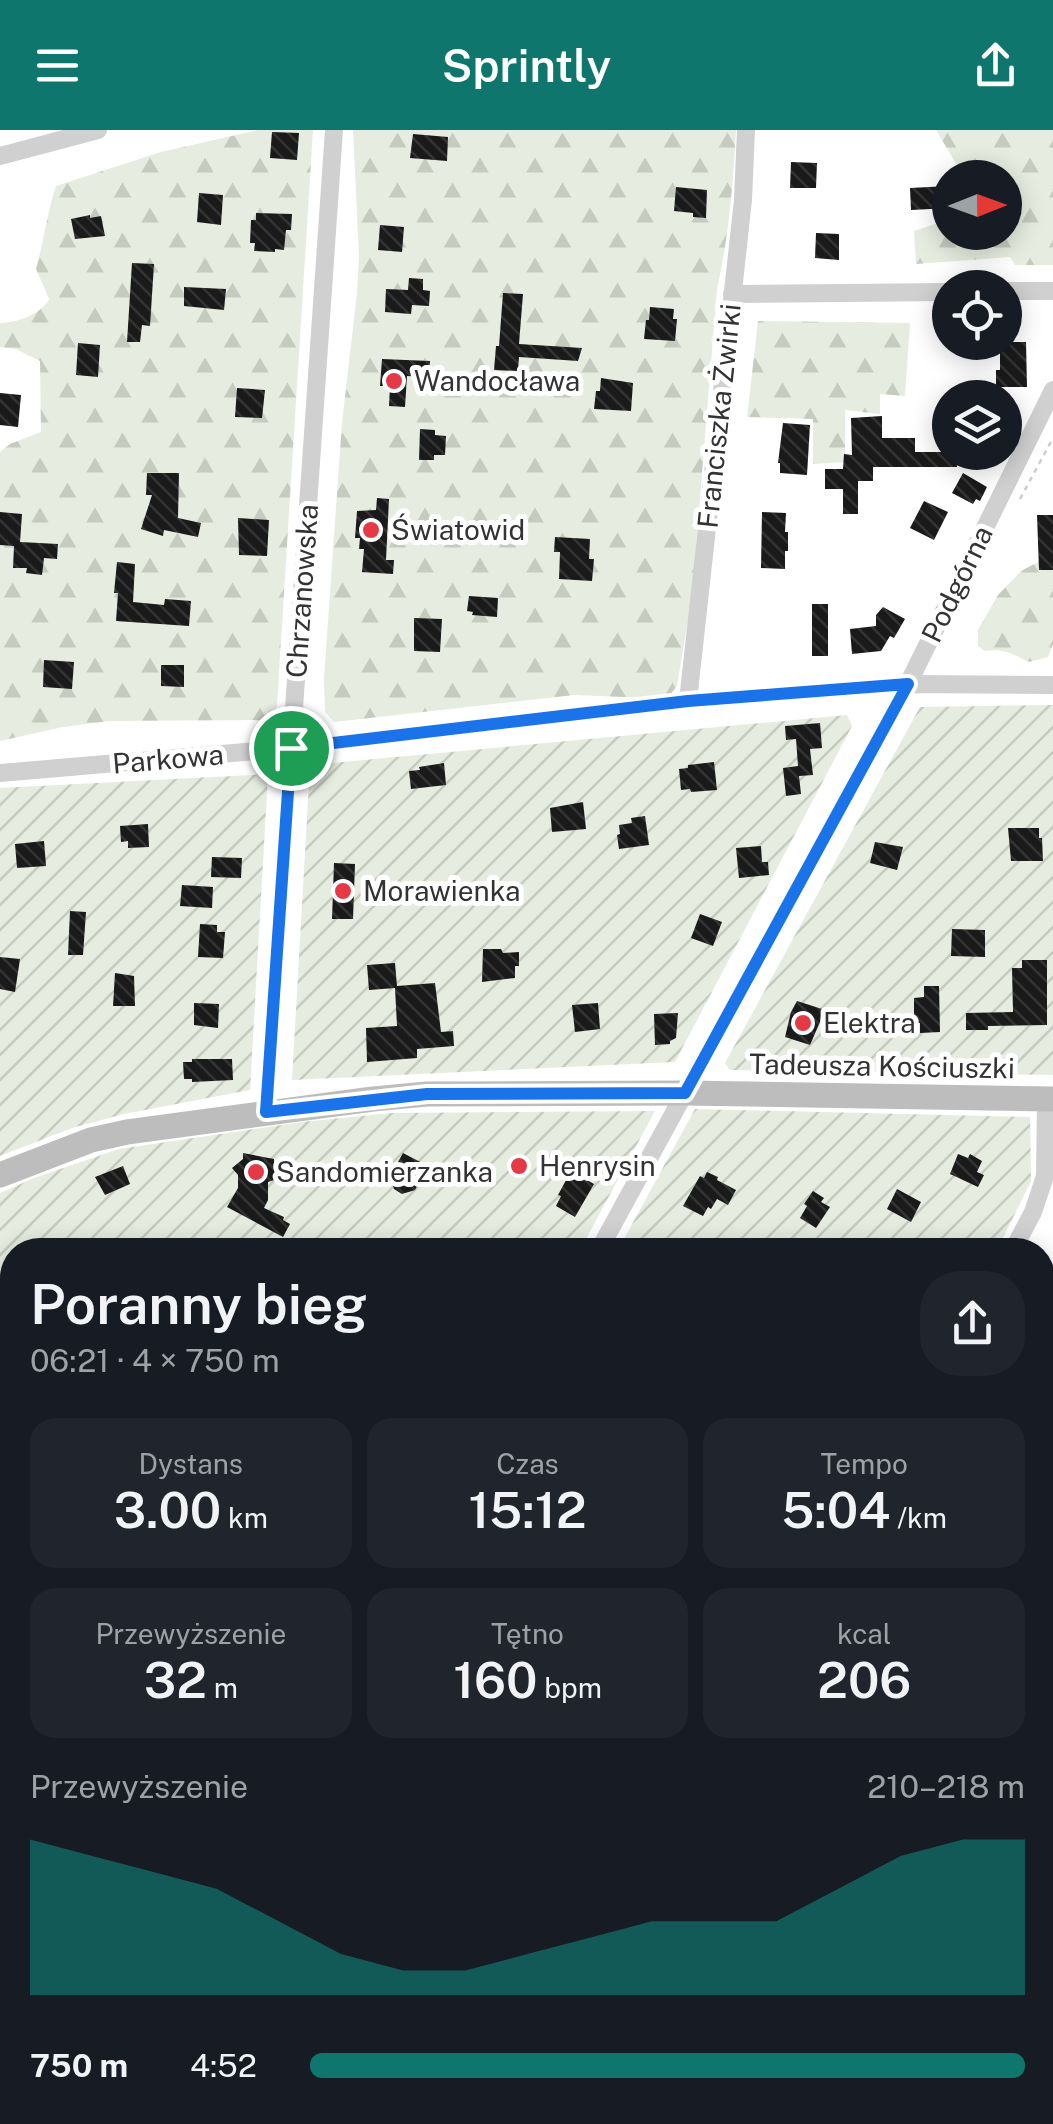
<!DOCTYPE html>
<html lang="pl">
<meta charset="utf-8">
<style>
:root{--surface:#171b24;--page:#20242c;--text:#f1f3f6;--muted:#9ea1a6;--accent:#0f766e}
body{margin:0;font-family:"Public Sans",sans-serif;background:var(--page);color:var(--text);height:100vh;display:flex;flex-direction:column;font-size:38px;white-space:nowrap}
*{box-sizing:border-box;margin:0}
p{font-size:32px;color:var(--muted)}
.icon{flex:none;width:55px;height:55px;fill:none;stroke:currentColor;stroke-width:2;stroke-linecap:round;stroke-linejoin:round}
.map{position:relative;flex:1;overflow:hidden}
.drawer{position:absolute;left:0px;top:1108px;width:1055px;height:888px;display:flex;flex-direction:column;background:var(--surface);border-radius:40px 40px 0 0;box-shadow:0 5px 25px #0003}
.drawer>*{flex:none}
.needle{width:65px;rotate:89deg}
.fabs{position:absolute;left:932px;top:30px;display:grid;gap:20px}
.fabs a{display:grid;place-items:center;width:90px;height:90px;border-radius:50%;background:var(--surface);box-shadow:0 5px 25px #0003;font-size:50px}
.pin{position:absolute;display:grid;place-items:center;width:85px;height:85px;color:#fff;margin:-42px;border:5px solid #fff;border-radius:50%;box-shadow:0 2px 10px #0007}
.round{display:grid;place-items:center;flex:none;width:105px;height:105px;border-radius:40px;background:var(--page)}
.head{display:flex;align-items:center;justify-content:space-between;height:170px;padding:0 30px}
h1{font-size:55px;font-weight:600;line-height:75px}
.figures{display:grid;grid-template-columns:repeat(3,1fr);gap:15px;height:170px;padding:10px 30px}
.figures div{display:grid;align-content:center;border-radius:25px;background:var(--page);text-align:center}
.figures b{font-size:50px;font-weight:600}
.figures small{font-size:28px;font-weight:400}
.figures p{font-size:28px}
.chart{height:280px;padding:20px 30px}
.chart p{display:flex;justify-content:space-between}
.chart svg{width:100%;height:180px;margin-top:10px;fill:var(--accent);opacity:.7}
ul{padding:0 30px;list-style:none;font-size:32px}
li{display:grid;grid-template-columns:160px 120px 1fr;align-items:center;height:75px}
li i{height:25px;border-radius:12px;background:var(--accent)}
header{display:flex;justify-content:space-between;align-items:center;height:130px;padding:0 30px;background:var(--accent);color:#fff;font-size:45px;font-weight:600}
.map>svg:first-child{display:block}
</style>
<header><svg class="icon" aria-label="menu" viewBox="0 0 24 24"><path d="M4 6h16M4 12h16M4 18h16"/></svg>Sprintly<svg class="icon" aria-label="share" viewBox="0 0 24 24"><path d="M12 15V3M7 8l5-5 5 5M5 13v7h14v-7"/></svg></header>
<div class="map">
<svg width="1053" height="1994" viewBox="0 0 1053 1994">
<defs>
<pattern id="forest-firs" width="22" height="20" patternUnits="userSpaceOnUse" patternTransform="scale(2.5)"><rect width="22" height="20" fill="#e6ecdf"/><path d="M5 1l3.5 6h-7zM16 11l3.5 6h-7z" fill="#c6cbc0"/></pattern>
<pattern id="garden-furrows" width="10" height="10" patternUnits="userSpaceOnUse" patternTransform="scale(2.5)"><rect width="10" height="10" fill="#e6ecdf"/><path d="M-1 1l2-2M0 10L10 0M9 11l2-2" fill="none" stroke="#c6cbc0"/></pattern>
<pattern id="building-back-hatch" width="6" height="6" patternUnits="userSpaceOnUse" patternTransform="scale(2.5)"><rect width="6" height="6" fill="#1a1a1a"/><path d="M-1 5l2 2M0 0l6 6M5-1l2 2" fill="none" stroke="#333"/></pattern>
</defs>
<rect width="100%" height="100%" fill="#fff"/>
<g fill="url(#forest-firs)">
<path d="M258,0h55l-37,590 -167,1 -46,6 -63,14v-289l10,-8 31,-12 -1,-71 -24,-12 -16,-2v-24c16,0 42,-9 49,-24l-13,-30c8,-28 11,-56 20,-83l105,-34z"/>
<path d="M353,0h383c-3,54 -7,106 -19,159l-25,307 -15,90 -8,10 -21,2 -74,-3 -240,27 -9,-10 -1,-34 18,-255 15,-130 2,-38z"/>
<path d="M936,0h117v135h-38l-5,-8 -94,7 -2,-33 36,-12v13h55v-54l-41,-1z"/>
<path d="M758,191l152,2 -5,73 -25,-2v20l-35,-4v52l-32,2v-45l-66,-2z"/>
<path d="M1053,424v90l-5,13 -19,5 -19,-9 -13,-3 -12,1 -7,-5v-16l20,-35 23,-24z"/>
</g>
<g fill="url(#garden-furrows)">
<path d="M1053,575v370l-323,-5 -5,-7 195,-356z"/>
<path d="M847,585l5,11 -177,336 -383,18 18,-315z"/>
<path d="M268,644l-18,316 -126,24 -52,14 -72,28v-368z"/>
<path d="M695,979l335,8 1,64 -34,69h-379z"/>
<path d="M655,981l-75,139h-568v45l-12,-7v-95l34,-15 85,-29 183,-27 89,-9z"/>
<path d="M0,1227l12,7v476l-12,-6z"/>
<path d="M0,1737l12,7v238l102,1 -6,11h-108z"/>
<path d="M1053,1888v106h-55l6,-11 38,-1 1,-74z"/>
<path d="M148,1982h349v1l-5,11h-351z"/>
<path d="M526,1983v-1l180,1 -5,11h-180z"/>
<path d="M708,1983h271l-6,11h-241z"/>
</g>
<g fill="url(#building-back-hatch)">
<path d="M272,2l27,1 -2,27 -27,-2z"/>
<path d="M413,4l35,3 -1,24 -37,-3z"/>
<path d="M791,32l26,1 -1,25h-26z"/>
<path d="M949,56l1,22 -39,2 -1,-22z"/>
<path d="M676,57l31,3 -1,28 -13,-1v-4l-19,-2z"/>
<path d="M199,63l24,2 -2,30 -24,-3z"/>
<path d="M256,83l36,1 -1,16h-5l-2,20 -9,-1v3l-21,-1 1,-8h-5l1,-23h5z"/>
<path d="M90,85v3l11,-2 4,20 -30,3 -4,-20z"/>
<path d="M380,95l24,2 -2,25 -24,-2z"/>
<path d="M816,103l23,1v26l-24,-2z"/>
<path d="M132,133l22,1 -4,62 -8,-1 -2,17h-13z"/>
<path d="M409,148l14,1v11l7,1 -1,15 -17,-1 -1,9 -26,-2 1,-23 22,1z"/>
<path d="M184,157l42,2 -2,21 -40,-4z"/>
<path d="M503,163l20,1 -4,50 63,4 -4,13 -59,-4 -1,14 -24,-1 2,-24h3z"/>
<path d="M650,177l24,2 -1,10h4l-2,22 -31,-2 2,-19h3z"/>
<path d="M1000,212h26l1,45h-31v-17h4z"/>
<path d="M78,213l22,2 -2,32 -22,-2z"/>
<path d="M382,229l48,2 -1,16 -22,-1 -2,31 -16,-1 1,-20h-10z"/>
<path d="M601,248l32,5 -2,28 -37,-2 2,-18h4z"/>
<path d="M237,258l28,2 -3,28 -27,-1z"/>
<path d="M0,263l21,2 -3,32 -18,-2z"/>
<path d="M882,286v22h33v14h42v15h-84v14h-15v33h-15v-25h-18v-20h18l1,-15 8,1 -1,-37z"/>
<path d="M783,293l27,2 -3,50 -27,-2v-10h-2z"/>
<path d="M420,299l15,1v5l11,1 -1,19h-11v5h-15z"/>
<path d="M147,343h32l-1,45 23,5 -3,14 -34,-7 -1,6 -22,-7 11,-34h-6z"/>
<path d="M963,343l24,14 -7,14 -4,-2 -3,5 -21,-11z"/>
<path d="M377,368l12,1 -3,61h8l-1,14 -31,-2 2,-23h-5l1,-11h-5l2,-27 19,-1z"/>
<path d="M924,371l24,11 -14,28 -24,-12z"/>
<path d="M0,382l22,2 -2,28 38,2 -1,15 -13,-1 -2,17 -16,-2 1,-5h-14l1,-22 -14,-1z"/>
<path d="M762,382l24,1 -1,19h3v19h-3v18l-24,-1z"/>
<path d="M1037,385h16v55h-14z"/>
<path d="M238,388l31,2 -2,36 -28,-1z"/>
<path d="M555,407l35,2 -1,20h5l-2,22 -33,-2 1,-27h-6z"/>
<path d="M117,432l18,2 -2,38 31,3 1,-6 26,2 -2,25 -73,-5 2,-28h-4z"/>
<path d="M469,466l29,2 -1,19 -25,-2 1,-3 -6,-1z"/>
<rect x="812" y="474" width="16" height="52"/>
<path d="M883,477l22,12 -11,19 -4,-2 -9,15 -29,3 -2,-25 26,-3v-11z"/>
<path d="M414,488l28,1 -2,33 -26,-1z"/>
<path d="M44,530l30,2 -2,27 -29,-2z"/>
<path d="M161,535h23v22l-23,-1z"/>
<path d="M820,593l2,25 -12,1 3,26 -14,1 2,18 -15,2 -3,-28 15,-2 -2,-27 -10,1 -1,-14z"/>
<path d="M714,632l3,28 -26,2 -1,-3 -9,1 -2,-21 9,-1v-3z"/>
<path d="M444,633l2,22 -35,4 -2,-18 11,-1 -1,-3z"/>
<path d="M583,672l3,27 -34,3 -2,-24z"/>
<path d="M645,686l4,29 -30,4 -2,-14 3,-1 -1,-9 13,-2 -1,-5z"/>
<path d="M148,694l1,23 -21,1v-7l-7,1 -1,-16z"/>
<path d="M1008,698h31v10h3l1,23h-32z"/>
<path d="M44,711l2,25 -29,2 -2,-24z"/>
<path d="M875,712l28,5 -6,23 -27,-7z"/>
<path d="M761,716l1,16h6l1,13 -30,3 -3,-30z"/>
<path d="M212,727l30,1 -1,20 -30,-1z"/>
<path d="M334,733l21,1 -2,55h-21z"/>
<path d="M182,755l31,2 -1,21 -32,-2z"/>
<path d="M70,781l16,1 -3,43h-15z"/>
<path d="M700,784l22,8 -9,24 -22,-8z"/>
<path d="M200,794l17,1v7h8l-2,26 -25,-1z"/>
<path d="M952,799l33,1v27l-34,-1z"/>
<path d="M483,819h18l2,4 16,-1v14h-4v12l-33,4z"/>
<path d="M0,827l20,2 -5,33 -15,-3z"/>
<path d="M1022,830h25v65l-59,1v4h-22v-17l47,-1 -1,-44h10z"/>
<path d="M395,833l2,23 38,-3 6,49 12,-1 1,15 -37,3v9l-50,4 -1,-34 31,-2 -2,-38 -26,2 -2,-25z"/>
<path d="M115,843l19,3 1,30h-22z"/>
<path d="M924,856h15l1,46 -20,1v-10h-6v-25l10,-1z"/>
<path d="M797,871l25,8 -2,13 -10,23 -25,-8 6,-25z"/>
<path d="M194,873l25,1 -1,24 -24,-3z"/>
<path d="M598,873l2,26 -25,3 -3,-27z"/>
<path d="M678,883l-2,25 -6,3v3l-15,1 -1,-31z"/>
<path d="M192,929h40l1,21 -41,2v-3h-8l-1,-17h9z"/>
<path d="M243,1023l31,6v11l7,8 -13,4v18l-4,8 20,9 -1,3 7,4 -7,13 -56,-30 11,-19v-13l-6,-7 11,-9z"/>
<path d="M403,1023l25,13 -13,24 -13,4 -8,-5 -4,-13z"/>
<path d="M958,1024l10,4 2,-4 12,7 -5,11 7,3 -6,12 -28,-13z"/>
<path d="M123,1036l7,18 -25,11 -10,-18z"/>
<path d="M571,1041l23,13 -19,33 -19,-11 5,-10 -3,-1z"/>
<path d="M707,1042l11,5 -1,3 19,10 -8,15 -11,-6 -6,10 -3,-2 -5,9 -20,-10 17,-30 4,2z"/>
<path d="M897,1059l24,13 -10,20 -24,-13z"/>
<path d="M813,1061l11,7 -3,4 9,5 -14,21 -16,-10 7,-12 -3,-2z"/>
</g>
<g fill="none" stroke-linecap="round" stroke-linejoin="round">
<path stroke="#cdcdcd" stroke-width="2.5" stroke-dasharray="5 5" stroke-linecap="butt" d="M1020,369l33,-61"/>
<g stroke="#d0d0d0" stroke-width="18">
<path d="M0,26l98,-26"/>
<path d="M1005,161h48"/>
<path d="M732,164l218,-2"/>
<path d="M688,571l55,-501 3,-70"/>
<path d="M0,643l291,-25 397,-47 220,-17 145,1"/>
<path d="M266,983l68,-983"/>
<path d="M599,1120l309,-566 145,-294"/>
<path d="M1013,1120l20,-38 12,-36 1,-77"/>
<path d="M1042,1167l11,4"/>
<path d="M0,1209l12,6"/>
<path d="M1042,1445l11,-20"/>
<path d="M1042,1599l11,5"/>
<path d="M0,1720l12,7"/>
<path d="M1042,1884l11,-20"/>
<path d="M125,1994l7,-12"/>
<path d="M508,1994l5,-12"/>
<path d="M986,1994l6,-12"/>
</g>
<path stroke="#bdbdbd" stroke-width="25" d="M0,1045l91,-35 36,-8 246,-33 54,-5 258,-1 368,6"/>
</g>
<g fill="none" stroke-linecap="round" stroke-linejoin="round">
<g stroke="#fff" stroke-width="20">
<path id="route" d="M908,554l-223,409 -258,1 -161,18 25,-364 397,-47z"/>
</g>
<use href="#route" stroke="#1a73e8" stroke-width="12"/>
</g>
<g fill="#e63946" stroke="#fff" stroke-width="4">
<circle cx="394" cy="251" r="10"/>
<circle cx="371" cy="400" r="10"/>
<circle cx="343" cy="761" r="10"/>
<circle cx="803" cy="893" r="10"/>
<circle cx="519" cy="1036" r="10"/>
<circle cx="256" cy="1042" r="10"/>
</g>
<g text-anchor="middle" stroke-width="10" stroke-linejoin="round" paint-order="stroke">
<g font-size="28" fill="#333" stroke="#fff" text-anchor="start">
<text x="414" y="261">Wandocława</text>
<text x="391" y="410">Światowid</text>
<text x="363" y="771">Morawienka</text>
<text x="823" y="903">Elektra</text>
<text x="539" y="1046">Henrysin</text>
<text x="276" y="1052">Sandomierzanka</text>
</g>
<g font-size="28" fill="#333" stroke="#fff">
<text transform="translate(719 286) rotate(-84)" y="10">Franciszka Żwirki</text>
<text transform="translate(957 454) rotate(-64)" y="10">Podgórna</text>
<text transform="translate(302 461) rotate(-86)" y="10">Chrzanowska</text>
<text transform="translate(168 629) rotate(-5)" y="10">Parkowa</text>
<text transform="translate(882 936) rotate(1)" y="10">Tadeusza Kościuszki</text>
</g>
</g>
</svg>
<div class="fabs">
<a><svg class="needle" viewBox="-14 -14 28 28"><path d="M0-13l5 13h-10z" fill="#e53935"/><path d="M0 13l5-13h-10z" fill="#9ea1a6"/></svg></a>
<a><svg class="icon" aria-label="locate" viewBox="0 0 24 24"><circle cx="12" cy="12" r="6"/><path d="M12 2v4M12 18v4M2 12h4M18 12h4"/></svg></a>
<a><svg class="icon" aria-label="layers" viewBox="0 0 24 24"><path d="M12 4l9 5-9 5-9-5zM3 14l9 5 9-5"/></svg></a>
</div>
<div class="pin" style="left:291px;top:618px;background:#1e9e55"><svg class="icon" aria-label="arrive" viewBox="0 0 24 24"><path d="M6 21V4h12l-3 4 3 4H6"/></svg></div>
<section class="drawer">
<div class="head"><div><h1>Poranny bieg</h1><p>06:21 · 4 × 750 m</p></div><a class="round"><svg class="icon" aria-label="share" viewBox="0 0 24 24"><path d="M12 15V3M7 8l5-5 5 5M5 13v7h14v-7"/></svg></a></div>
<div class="figures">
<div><p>Dystans</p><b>3.00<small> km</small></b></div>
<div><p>Czas</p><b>15:12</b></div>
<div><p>Tempo</p><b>5:04<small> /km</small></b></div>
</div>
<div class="figures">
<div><p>Przewyższenie</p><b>32<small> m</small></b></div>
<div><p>Tętno</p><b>160<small> bpm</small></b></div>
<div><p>kcal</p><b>206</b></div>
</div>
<div class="chart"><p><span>Przewyższenie</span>210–218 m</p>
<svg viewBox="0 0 160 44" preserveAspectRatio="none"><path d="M0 44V6L10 10L20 14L30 18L40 26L50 34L60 38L70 38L80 34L90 30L100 26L110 26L120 26L130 18L140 10L150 6L160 6V44z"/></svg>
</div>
<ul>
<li><b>750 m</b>4:52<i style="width:100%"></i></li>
</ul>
</section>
</div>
